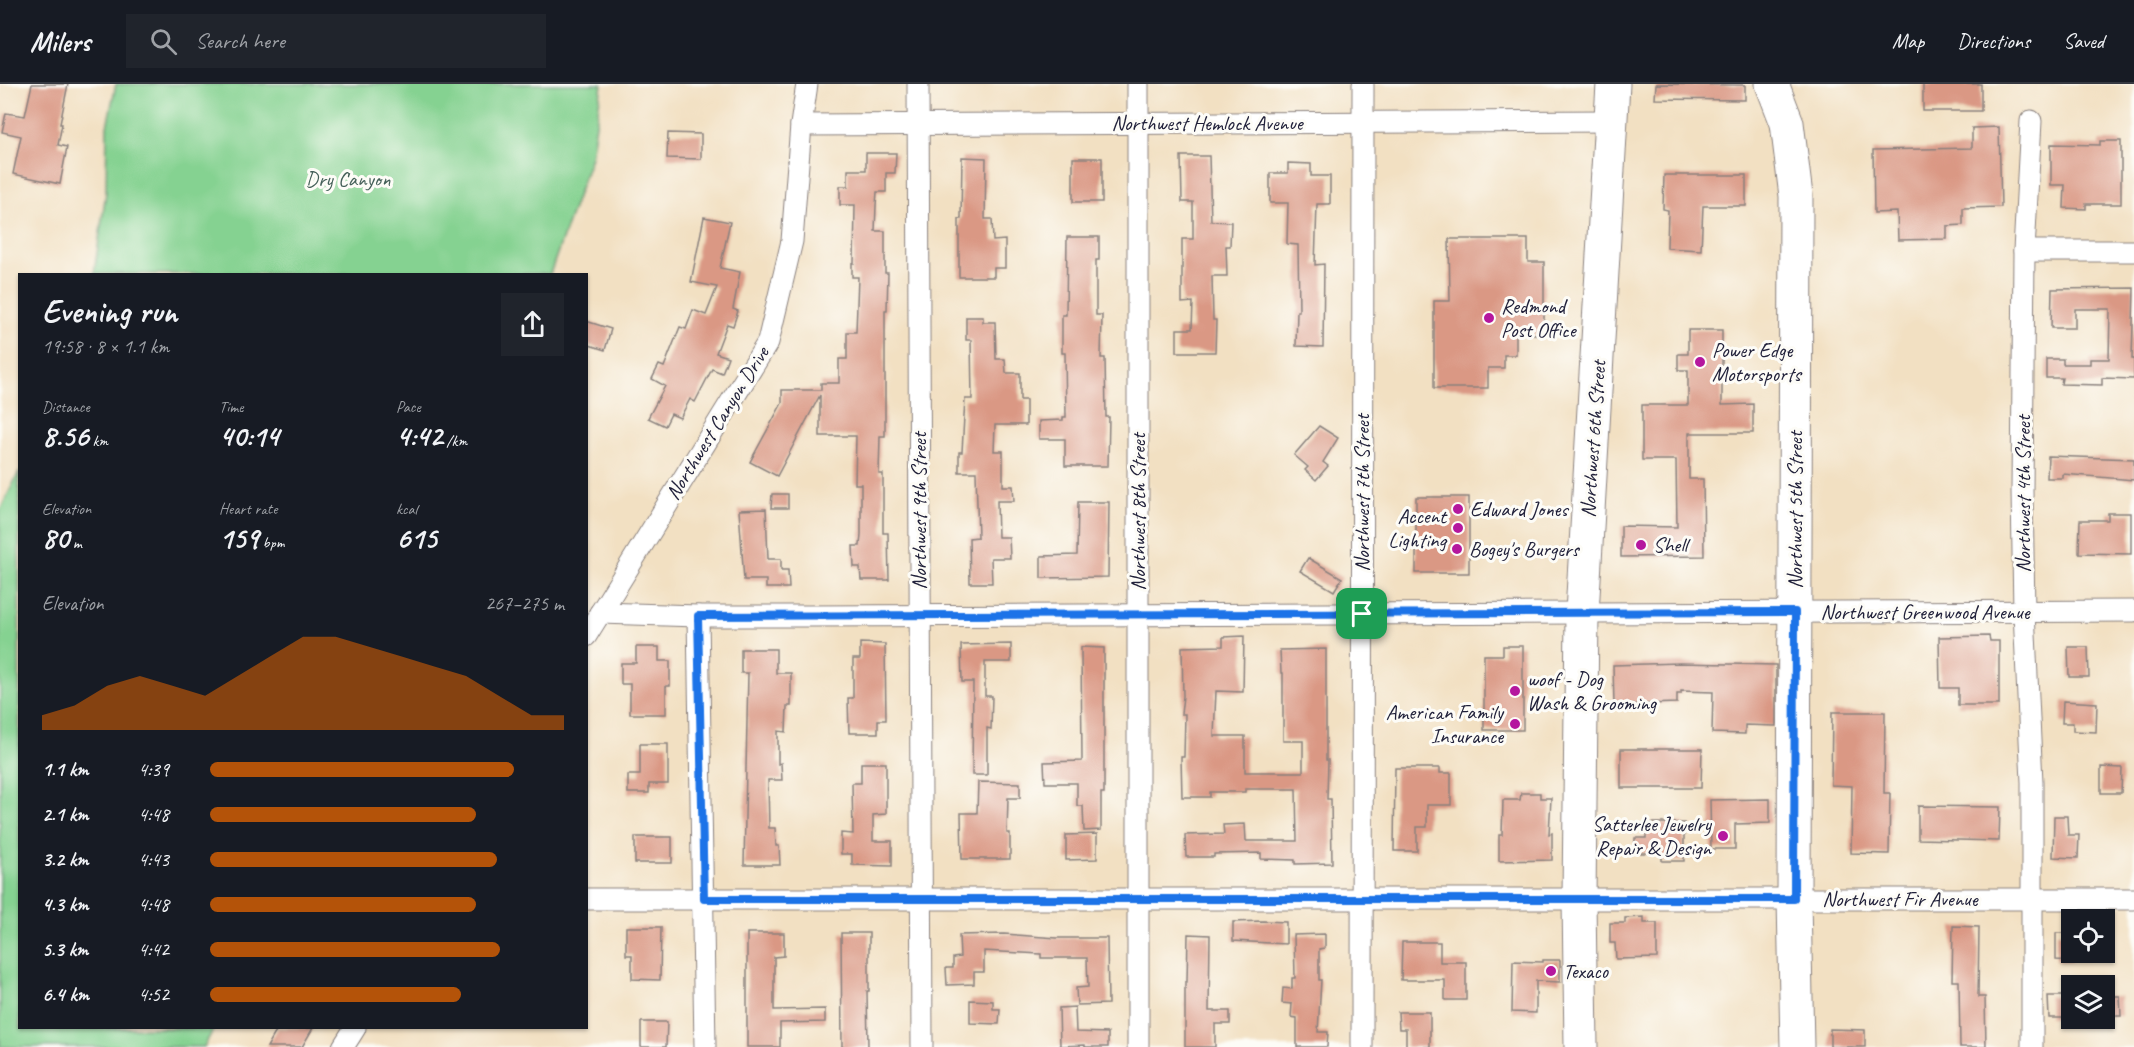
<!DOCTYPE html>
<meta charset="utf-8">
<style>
:root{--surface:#171b24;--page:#20242c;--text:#f1f3f6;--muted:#9ea1a6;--line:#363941;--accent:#b45309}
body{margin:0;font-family:Caveat,sans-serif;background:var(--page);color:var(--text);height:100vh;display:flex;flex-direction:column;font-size:22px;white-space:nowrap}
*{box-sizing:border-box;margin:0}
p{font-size:20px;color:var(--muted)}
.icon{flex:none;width:33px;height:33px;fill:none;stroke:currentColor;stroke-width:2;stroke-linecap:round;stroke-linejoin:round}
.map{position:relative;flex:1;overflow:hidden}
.sheet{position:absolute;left:18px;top:189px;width:570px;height:756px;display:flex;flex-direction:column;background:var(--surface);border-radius:0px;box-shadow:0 2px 4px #0004}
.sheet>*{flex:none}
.buttons{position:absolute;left:2061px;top:825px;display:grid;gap:12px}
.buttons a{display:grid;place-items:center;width:54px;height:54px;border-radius:0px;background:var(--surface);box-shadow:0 2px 4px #0004;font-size:30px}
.pin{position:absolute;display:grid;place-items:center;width:51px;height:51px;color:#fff;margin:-26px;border-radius:12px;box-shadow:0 3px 9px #0006}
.round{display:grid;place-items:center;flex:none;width:63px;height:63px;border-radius:0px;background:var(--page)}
.headline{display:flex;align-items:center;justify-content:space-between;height:102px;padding:0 24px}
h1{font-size:33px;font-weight:800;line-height:45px}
.figures{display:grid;grid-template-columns:repeat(3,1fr);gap:9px;height:102px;padding:6px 24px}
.figures div{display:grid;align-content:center}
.figures b{font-size:30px;font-weight:800}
.figures small{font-size:16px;font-weight:400}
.figures p{font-size:16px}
.chart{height:168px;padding:12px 24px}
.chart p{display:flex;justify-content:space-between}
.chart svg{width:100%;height:108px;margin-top:6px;fill:var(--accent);opacity:.7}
ul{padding:0 24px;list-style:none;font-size:20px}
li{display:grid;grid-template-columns:96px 72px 1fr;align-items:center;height:45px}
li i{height:15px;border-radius:8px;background:var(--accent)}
header{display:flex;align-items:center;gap:36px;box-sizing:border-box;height:84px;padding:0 30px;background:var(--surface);border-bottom:2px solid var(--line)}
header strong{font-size:28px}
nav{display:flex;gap:33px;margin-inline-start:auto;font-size:21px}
.search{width:420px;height:54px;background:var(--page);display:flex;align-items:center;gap:15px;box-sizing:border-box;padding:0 21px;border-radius:0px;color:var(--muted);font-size:22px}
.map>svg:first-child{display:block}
</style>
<header>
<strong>Milers</strong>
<div class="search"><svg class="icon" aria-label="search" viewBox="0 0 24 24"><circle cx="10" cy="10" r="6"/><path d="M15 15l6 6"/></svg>Search here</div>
<nav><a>Map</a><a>Directions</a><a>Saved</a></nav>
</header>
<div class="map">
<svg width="2134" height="963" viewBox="0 0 2134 963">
<rect width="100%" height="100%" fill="#fdfcf7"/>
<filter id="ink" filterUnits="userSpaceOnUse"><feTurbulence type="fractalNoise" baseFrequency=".0167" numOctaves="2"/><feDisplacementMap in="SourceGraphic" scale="12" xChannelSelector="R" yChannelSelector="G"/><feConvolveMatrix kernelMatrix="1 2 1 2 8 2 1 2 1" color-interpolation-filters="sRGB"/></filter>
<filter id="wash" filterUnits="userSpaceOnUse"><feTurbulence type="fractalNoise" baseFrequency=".008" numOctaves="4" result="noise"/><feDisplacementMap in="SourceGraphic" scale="24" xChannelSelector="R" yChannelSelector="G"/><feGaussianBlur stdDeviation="1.35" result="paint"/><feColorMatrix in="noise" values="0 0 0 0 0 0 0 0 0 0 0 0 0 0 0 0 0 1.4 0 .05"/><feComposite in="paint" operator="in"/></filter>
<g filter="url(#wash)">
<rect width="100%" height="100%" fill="#f2e0c2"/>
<g fill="#85d291" stroke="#547a66" stroke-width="1.5">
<path d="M116,0h486l-11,73 -41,117h-456l12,-82 1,-66z"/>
<path d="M19,388l1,556h194l-10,19h-204v-537z"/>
</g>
<g id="blocks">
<g fill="#da9884">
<path d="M32,0h36l-8,40h2l-4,21 9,2 -7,37 -47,-10 8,-38 -19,-4 4,-19 19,3z"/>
<path d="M1656,0l89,1v15l-90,-1z"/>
<rect x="1923" y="0" width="58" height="27"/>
<path d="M1999,43l2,80 -38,1v17l-16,1v13l-49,1 -1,-28 -23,1 -1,-63 99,-2v-20z"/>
<path d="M668,49l33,1v25l-34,-1z"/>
<path d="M2100,57h21v63h-35v5l-22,-1 1,-23h-14v-41l49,1z"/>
<path d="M866,69h30l-1,20h-9v19h-9l-1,13 -1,26h10v42h3l-1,37h-2v126h-5l-1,38h4v59h5l1,47h-28l-1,-13h-6l-1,-21h7l1,-12v-50h-6l1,-48h-36v-41l-43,81 -27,-14 32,-59v-13h39v-7h18v-24h8v-27h9l2,-55h-6v-14h2l1,-58h-15v-19h8v-16h18z"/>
<path d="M1181,72h28l2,65 20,1 -1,24h-4l1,30h-15l1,44h3l-1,32h-38v-23h15l1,-27 -11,1v-64h11v-37h-11z"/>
<path d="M962,73l24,1 -1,61h7l1,22 12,-1v28h-11v9h-35v-58h2z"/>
<rect x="1073" y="74" width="29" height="44"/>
<path d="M1288,79l23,1v12h19v28h-13l-2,61 9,-1 -1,83 -27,-1 1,-35h2l-1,-66 -11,-1 1,-41h-18v-30h18z"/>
<path d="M1664,91h82v31h-43l-2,44 -34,-2 1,-38 -5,-1z"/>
<path d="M704,133l26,5 -10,46 20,4 -7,37 5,2 -5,15 -6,-2 -11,29 12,4 -6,16 -10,-4 -17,33 -5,-3 -10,19 -9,-4 -6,12 -17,-8 17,-32 -13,-7 7,-14 5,2 16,-40 6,2 7,-19 13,5 11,-28 -26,-5z"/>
<path d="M1067,153h32v23h-3v55h6l-1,43h4l1,59h3l-1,49h-43v-27h-26v-18l24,-1v-3h3l-1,-64h-3v-38h4z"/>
<path d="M1449,155h79v23h16v72h-28v21h-12v13h-16v20h-54v-87h16z"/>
<path d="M2134,204l-2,71h2v20l-32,-1v7l-41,-1 1,-6h-16v-19h17v5h27v-5h19l1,-50h-35v19h-24l1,-39z"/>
<path d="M966,233h17v5h12l1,37h9l1,14h14v27h6v25h-31l-1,26h9v35h10l1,15h-17l1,36h11l1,21h-19l1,25h-22l-1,-45 9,-1 -2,-65h-17v-20h3l3,-53h7l-1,-59h-5z"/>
<path d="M586,237l25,8 -6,21 -19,-6z"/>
<path d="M1688,246h34v75l31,-1v29h-64v46h14l1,77 -83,1v-31l56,1 -1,-67h-34v-55h46v-35h-10v-16h10z"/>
<path d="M1319,342l19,12 -15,24 5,4 -12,14 -11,-10 3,-3 -14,-12z"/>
<path d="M2048,372l86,3v21l-71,-6v4h-16z"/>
<path d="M772,410h16v14h-17z"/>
<rect x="1416" y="413" width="53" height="76"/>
<path d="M1078,418h31l-1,75 -67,1v-22l36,-1z"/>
<path d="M766,425l2,50h13v11h7l1,18h-23v-8h-22l-5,-70z"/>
<path d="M2108,429h23v41l-52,-1 1,-33h28z"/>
<path d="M1308,474l34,20 -8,13 -34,-20z"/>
<path d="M1244,552l-1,56 -27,-1 -2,45h31v36h58v-31h-20v-68h-2l-1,-23 46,-1v111h2l-1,39h4l1,64 -37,1v-4l-34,-1v-6l-47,1v3h-28l-1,-22 39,-1 -1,-9 22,-1 1,17h51l-1,-52h-51v3h-35v5h-28l-1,-40h3l1,-43h-4l2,-18 -1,-49 41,-1v-9z"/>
<path d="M1989,552l1,5h9v64h-41v-17h-18l-1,-51z"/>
<path d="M860,559l25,1 1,76h-8v13h-29l-1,-35h5v-39h7z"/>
<path d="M1011,560v18h-26v34h7l-1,33 -4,-1v47h-15l1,-93h-11l-1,-37z"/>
<path d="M1503,562h20v84h-39v-75h19z"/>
<path d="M636,563h23v14h11v25h-4v28h-36v-30h-9v-21h15z"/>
<path d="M1081,563l23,1v145h-3v37l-17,1 -1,-25h-6v-23h-32l-1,-21 38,-1z"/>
<path d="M2068,563h20l1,30h-20z"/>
<path d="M741,565h35v24h15v33h-4l-1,26 -8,-1v33l3,-1 1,17h-14l1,48h6l1,18h3l1,19h-36l4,-192h-7z"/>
<path d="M1680,579l96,2v61l-31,-1v9l-33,-1 1,-41 -32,-1v3h-4v9l-63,2 -1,-40z"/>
<path d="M2063,617l34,2 -1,29 -23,-1v-8h-11z"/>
<path d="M1832,628h53l-1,81h6l-1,61 -38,-1 1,-67 -21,-1z"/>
<path d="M640,660h28v40h-19v9h-21v-18h12z"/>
<path d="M1621,665h81l-1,39h-80z"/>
<path d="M861,679h25v51l-13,1v26h19v25l-40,-1v-11h-11v-21l12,1 -1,-51h9z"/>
<path d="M2101,683l21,1 -1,25h-20z"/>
<path d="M1395,684h45v5h11v32h-24v22h-10v24h-23z"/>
<path d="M978,698l42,1v15h-12l-1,35h3v26h-48l-1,-46h16z"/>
<path d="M1521,709h19v5h11l-2,36 3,-1v27l-53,1v-26h3l1,-35h17z"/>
<path d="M1770,715v24l-35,1v25h-24l-1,-49z"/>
<path d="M1918,722l82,1 -1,34 -81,-2z"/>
<path d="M2054,732h13l1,19h11l-1,23 -25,-1z"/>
<path d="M1646,739h38v38h-22v-8h-27v-15h11z"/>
<path d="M1097,750v25l-31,1v-25z"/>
<rect x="635" y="753" width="37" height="26"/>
<path d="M1644,833v6h13v35l-41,1 -1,-16h-5v-20h15v-5z"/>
<path d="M1263,837l23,1v22l-53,-3v-19z"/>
<path d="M1953,842l26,1 -1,70h7l1,50h-26l-1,-66h-7z"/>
<path d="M626,843h35l-1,53 -28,-1v-24h-6z"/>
<path d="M747,849h37v23l-10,1v53l51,-1v13l-45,1v24h-33z"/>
<path d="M841,849h28v58h-2l1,56h-26z"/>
<path d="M2056,849h16v28l-16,-1z"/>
<path d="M1004,850l53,4h50l1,66 -31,1 -1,-17 12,-1 -1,-29h-46v-4l-57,-3v21h-10v12l-27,1 -1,-17h7v-10l7,-1 -1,-22z"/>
<path d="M1188,850l22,1 -1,76h21v13h-15v23h-30v-65h2z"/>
<path d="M1325,850v14l-6,1v31h2l-3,52h10l-1,15h-30v-29l-6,-1 1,-13 -10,-1 1,-15 9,1v-11h3l-1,-43z"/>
<path d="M1402,858h38v20h26v38h-21v-20h-44z"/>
<path d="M1543,876h17v22l-24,-1v32l-24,-1 1,-51 30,1z"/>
<path d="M2048,912h24v22h-23z"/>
<path d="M2104,912h16l1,20h-17z"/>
<path d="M970,916l23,1v8h7l-1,15 -29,-1z"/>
<path d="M1075,923l1,25 32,1v14h-23v-2l-25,1 -1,-38z"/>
<path d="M1398,928h32v35h-24v-18h-7z"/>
<path d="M641,938h26l-1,25h-25z"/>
<path d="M278,944h35l-11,19h-35z"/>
<path d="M1830,945l35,1v17h-35z"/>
</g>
</g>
</g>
<g filter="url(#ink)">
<use href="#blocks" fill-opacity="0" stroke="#8a817e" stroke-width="1.5"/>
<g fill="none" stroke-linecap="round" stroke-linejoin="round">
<g stroke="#8a817e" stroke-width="23">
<g id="street">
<path d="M918,0l4,963"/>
<path d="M1138,0v963"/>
<path d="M2031,37l-7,130 -2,240 2,121 8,170v265"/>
<path d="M801,41l811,-4"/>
<path d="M2024,167h110"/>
<path d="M600,529l98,3h110l1326,-5"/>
<path d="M698,532l7,431"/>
<path d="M586,552l182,-294 24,-101 9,-116 6,-41"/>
<path d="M586,815h1548"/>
<path d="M343,963l12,-19"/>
<path d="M1362,963l1,-963"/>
</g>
</g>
<g stroke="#8a817e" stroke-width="35">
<g id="primary">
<path d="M1772,0l15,39 9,73 -2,703 3,148"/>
<path d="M1581,963l-2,-148 3,-286 31,-529"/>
</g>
</g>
<use href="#street" stroke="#fff" stroke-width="21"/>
<use href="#primary" stroke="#fff" stroke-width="33"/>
</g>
</g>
<g fill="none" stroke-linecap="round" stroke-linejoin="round" filter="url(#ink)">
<g stroke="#fff" stroke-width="12">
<path id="route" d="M1795,528l-1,287h-1090l-6,-283z"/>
</g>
<use href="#route" stroke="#1a73e8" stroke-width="8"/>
</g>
<g fill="#b5179e" stroke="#fdfcf7" stroke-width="2">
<circle cx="1489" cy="234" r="6"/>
<circle cx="1700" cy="278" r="6"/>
<circle cx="1458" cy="425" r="6"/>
<circle cx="1458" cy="444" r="6"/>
<circle cx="1641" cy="461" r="6"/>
<circle cx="1457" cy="465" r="6"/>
<circle cx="1515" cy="607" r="6"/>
<circle cx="1515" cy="640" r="6"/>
<circle cx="1723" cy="752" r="6"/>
<circle cx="1551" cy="887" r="6"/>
</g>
<g text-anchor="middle" stroke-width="6" stroke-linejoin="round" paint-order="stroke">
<g font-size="21" fill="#22223b" stroke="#fdfcf7">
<text x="1207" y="46">Northwest Hemlock Avenue</text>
<text transform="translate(717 339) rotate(-58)" y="7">Northwest Canyon Drive</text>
<text transform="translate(1593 355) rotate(-86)" y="7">Northwest 6th Street</text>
<text transform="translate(1362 409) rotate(-90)" y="7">Northwest 7th Street</text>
<text transform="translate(2023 410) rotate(-90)" y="7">Northwest 4th Street</text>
<text transform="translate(1795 426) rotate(-90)" y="7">Northwest 5th Street</text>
<text transform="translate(919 427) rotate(-90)" y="7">Northwest 9th Street</text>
<text transform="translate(1138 428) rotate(-90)" y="7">Northwest 8th Street</text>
<text x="1925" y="535">Northwest Greenwood Avenue</text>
<text x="1900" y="822">Northwest Fir Avenue</text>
</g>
<g font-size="21" fill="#456059" stroke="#fdfcf7">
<text x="348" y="102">Dry Canyon</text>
</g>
<g font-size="21" fill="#22223b" stroke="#fdfcf7" text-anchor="start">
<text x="1501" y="229">Redmond<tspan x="1501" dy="24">Post Office</tspan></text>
<text x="1712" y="273">Power Edge<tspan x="1712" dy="24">Motorsports</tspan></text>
<text x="1470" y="432">Edward Jones</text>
<text x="1446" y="439" text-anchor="end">Accent<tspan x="1446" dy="24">Lighting</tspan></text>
<text x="1653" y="468">Shell</text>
<text x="1469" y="472">Bogey's Burgers</text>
<text x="1527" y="602">woof - Dog<tspan x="1527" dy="24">Wash &amp; Grooming</tspan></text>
<text x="1503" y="635" text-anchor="end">American Family<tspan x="1503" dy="24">Insurance</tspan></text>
<text x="1711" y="747" text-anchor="end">Satterlee Jewelry<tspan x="1711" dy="24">Repair &amp; Design</tspan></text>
<text x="1563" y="894">Texaco</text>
</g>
</g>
</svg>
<div class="buttons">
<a><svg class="icon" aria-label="locate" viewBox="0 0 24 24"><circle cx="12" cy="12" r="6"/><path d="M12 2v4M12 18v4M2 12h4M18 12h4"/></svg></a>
<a><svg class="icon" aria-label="layers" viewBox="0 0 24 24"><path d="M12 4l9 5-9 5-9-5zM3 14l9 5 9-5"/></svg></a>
</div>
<div class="pin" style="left:1362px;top:530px;background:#1e9e55"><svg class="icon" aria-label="arrive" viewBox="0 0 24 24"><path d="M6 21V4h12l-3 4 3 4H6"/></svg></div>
<section class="sheet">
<div class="headline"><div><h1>Evening run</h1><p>19:58 · 8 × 1.1 km</p></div><a class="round"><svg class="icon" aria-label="share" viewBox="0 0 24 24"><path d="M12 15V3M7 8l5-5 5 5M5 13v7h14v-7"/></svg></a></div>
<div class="figures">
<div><p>Distance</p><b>8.56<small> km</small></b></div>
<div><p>Time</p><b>40:14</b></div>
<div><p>Pace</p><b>4:42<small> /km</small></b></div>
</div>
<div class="figures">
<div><p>Elevation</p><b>80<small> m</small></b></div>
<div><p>Heart rate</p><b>159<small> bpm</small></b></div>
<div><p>kcal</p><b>615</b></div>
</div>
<div class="chart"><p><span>Elevation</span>267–275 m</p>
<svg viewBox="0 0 160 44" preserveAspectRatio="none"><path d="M0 44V38L10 34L20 26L30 22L40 26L50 30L60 22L70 14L80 6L90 6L100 10L110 14L120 18L130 22L140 30L150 38L160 38V44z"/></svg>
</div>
<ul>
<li><b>1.1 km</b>4:39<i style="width:86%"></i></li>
<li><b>2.1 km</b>4:48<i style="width:75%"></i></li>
<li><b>3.2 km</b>4:43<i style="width:81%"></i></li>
<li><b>4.3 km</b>4:48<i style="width:75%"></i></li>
<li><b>5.3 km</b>4:42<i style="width:82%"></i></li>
<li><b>6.4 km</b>4:52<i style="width:71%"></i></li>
</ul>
</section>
</div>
